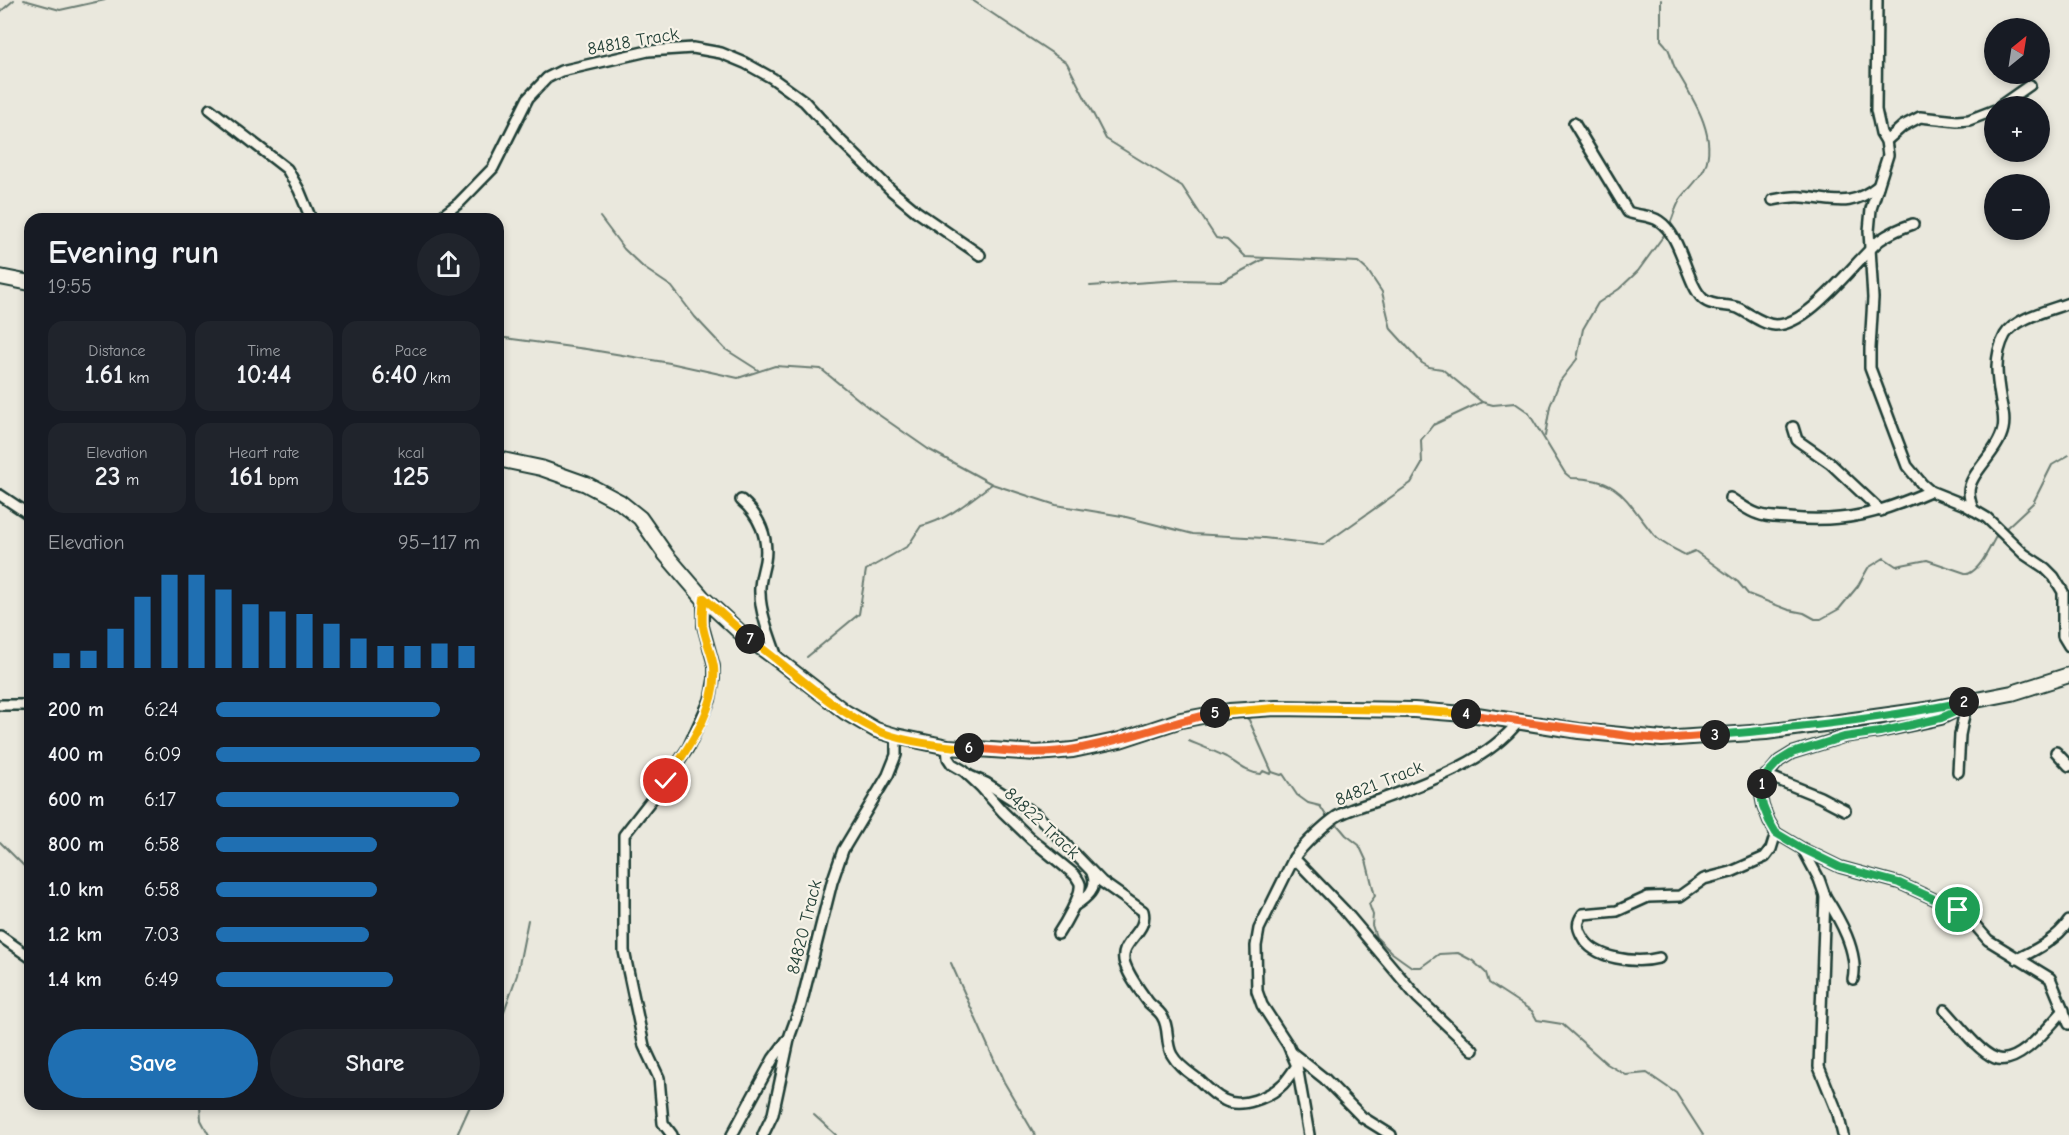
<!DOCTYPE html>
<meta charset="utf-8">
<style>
:root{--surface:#171b24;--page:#20242c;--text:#f1f3f6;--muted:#9ea1a6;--accent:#1f6fb2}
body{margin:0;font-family:"Comic Neue",sans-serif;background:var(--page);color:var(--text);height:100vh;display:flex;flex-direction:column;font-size:22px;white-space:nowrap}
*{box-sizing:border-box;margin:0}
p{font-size:20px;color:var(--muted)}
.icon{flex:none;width:33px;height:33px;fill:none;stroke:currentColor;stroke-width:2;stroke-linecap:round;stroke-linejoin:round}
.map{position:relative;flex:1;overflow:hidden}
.details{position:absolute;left:24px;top:213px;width:480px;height:897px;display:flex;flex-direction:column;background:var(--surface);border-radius:18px;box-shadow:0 3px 9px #0003}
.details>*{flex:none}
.needle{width:39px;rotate:30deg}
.fabs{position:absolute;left:1984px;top:18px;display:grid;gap:12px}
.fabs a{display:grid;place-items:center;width:66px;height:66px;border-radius:50%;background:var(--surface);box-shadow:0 3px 9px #0003;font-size:30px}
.pin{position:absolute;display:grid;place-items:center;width:51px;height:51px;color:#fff;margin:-26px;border:3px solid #fff;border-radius:50%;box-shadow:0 2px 6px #0007}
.km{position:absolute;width:30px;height:30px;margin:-15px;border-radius:50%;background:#222;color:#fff;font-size:16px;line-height:30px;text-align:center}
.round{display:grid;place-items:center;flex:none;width:63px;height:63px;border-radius:32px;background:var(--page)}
.summary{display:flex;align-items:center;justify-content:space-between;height:102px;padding:0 24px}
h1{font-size:33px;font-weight:700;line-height:45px}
.metrics{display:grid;grid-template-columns:repeat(3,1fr);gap:9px;height:102px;padding:6px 24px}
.metrics div{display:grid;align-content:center;border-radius:15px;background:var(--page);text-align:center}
.metrics b{font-size:26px;font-weight:700}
.metrics small{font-size:16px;font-weight:400}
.metrics p{font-size:16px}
.chart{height:168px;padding:12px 24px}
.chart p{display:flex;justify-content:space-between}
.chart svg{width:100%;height:108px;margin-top:6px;stroke:var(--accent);stroke-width:6}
.button{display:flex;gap:12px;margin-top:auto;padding:12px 24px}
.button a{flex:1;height:69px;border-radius:36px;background:var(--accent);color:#fff;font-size:24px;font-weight:700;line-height:69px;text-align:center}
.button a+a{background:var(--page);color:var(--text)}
ul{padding:0 24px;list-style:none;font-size:20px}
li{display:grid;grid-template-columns:96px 72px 1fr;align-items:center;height:45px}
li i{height:15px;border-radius:8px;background:var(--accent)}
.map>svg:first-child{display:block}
</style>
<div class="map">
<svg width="2069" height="1135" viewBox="0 0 2069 1135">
<rect width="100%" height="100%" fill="#eae8dd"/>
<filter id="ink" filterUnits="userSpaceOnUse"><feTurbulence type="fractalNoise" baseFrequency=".0167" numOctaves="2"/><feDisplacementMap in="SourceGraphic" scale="12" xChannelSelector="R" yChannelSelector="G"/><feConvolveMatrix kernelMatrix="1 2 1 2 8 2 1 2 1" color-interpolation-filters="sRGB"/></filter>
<g filter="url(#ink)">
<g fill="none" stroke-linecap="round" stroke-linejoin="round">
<g stroke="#6a7c72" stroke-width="2">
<path d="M24,0l36,10 45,-10"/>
<path d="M972,0l95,63 39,76 76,47 34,52 11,2 18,17 113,5 10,9 14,21 9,37 31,34 7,4 13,2 40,33 11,3 22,-2 13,9 37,61 6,5c51,0 55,24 83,57 7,9 21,14 31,20l10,-4 43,31 10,12 41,16 15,3 11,6h6l18,-10 19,-23 10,-18 16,-10 12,8 31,-6 41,14c14,-6 21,-26 29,-39"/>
<path d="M1661,0v40c12,12 8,16 14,28 16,28 43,66 30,99 -5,12 -18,23 -25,33 -5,8 -7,18 -11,26"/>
<path d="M0,12l14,-12"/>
<path d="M600,217l24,32 20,19 28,19 23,30 30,32 33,21"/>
<path d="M1090,286l89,-6 44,1 41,-22"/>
<path d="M498,337l88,12 84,14 68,15 37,-12 46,3 48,39 59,41 64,35 64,21 66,11 71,18 71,4 59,7 88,-62 11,-19 -1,-24 12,-15 49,-23"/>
<path d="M1545,436l5,-30 10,-25 17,-22 6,-30 15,-26 21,-14 19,-18 29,-40"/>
<path d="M2004,530l29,-27 19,-38 17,-10"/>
<path d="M807,657l52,-43 7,-44 42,-24 13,-20c28,-7 48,-25 71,-42"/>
<path d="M1245,717l4,3 23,52 9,3 2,-1 14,21 11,8 12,3 7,11"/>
<path d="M1189,741c12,5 25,10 37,16 12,7 20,16 35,17l2,-3 7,3 2,-2"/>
<path d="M1335,822l11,13 13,10 7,15 9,36 -6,8 4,11 -1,10 4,12 15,15 11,8 10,7h9l18,-13 19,-1 15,8 13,12 3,10 43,28 5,9 25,4 45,40 19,11 21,-2 29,20 27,42"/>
<path d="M0,842l30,30"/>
<path d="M951,963l53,119 31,53"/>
<path d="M498,1028l19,-53 11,-55"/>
<path d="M200,1104l1,16 8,15"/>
<path d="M814,1115l22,20"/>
<path d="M457,1135l14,-31"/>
</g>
<g stroke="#1f3d34" stroke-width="14">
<g id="street">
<path d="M1877,0l-1,110 5,23 5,8 2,14 -17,54 -2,22 4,67 -3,50v20l37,98 15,18 8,7 35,14 22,13 37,36 21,14 9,9 9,15v44l6,10"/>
<path d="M2000,106l30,-21"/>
<path d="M210,109l77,60 12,21 12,29"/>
<path d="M1574,123l54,89c10,4 22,3 31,9 23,15 27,62 44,78 9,8 25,5 35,9 12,6 24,16 37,17 34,1 80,-64 105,-85 10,-7 21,-12 33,-16"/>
<path d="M1886,141l17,-15 17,-9 37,4 12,-1 26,-10"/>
<path d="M1773,200c10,-2 19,-4 29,-3 32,2 47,12 76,-11"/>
<path d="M438,219l21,-16 34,-35 35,-70 19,-20 14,-7 87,-20 45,-3 28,5 24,10 27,15 32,23 33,36 55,54 24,20 64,44"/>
<path d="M1793,427l4,13 33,23 51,48"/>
<path d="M0,495l30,20"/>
<path d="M1730,498c9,5 18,13 28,16 10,4 22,3 32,4 56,5 90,-5 140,-27"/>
<path d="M741,500c18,15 28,38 24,61 -2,11 -6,21 -5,32 0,20 11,47 18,67"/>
<path d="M1973,510c-2,-6 -4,-12 -4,-18 0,-19 29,-39 34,-63 2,-9 0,-18 -2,-27 -4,-23 -8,-45 4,-67 10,-17 45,-25 64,-32"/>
<path d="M1974,702l-9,8 -8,1 -16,8 -61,13 -37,5 -51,16 -13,8 -16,19 -3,10 3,16 6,15 7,12 27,16 37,18 59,16 59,27 17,15 13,15 62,38 19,46"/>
<path d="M0,705h30"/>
<path d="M947,746l1,12 4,6 12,7 17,16 22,25 28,27 44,36c1,2 5,7 5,9 2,11 -16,41 -22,50"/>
<path d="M2056,752l13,14"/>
<path d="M1958,772l2,-37 5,-25"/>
<path d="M1766,775l54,22 25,13"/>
<path d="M970,776l16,7 52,33 64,66 41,29c6,22 -26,31 -18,53 5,14 15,27 24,39 4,4 10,8 13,13 8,12 3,27 10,39 6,11 18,18 27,25 7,7 16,16 25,20 17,9 46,-3 59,-16 5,-5 9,-12 14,-18"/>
<path d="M1803,849l16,30 6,17 -6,171 19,47 5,21"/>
<path d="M1294,858l50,52 74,88 55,52"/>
<path d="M1825,896c14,22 34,56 28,83"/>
<path d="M1074,906c12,-8 25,-17 18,-33"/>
<path d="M0,936l30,21"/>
<path d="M1659,958c-23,6 -66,1 -77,-22 -5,-9 -5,-14 1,-22l34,-3 31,-14 32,-1 24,-17 27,-7 34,-15 6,-8 5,-16"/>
<path d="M2017,959c19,-9 40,-20 52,-38"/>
<path d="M1945,1010c13,14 33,41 50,48 23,10 56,-34 69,-48"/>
<path d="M1291,1052l34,27 37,38 29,18"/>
<path d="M672,1135l-9,-12 -4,-45 -15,-32 -20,-95v-116l42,-54 22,-33 22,-48 4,-21v-13l-11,-40v-28"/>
<path d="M732,1135l41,-76 14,-19"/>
<path d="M763,1135l10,-21 17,-79 11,-30 31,-123 11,-32 45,-75 8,-20v-19"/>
<path d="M1309,1135l-12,-69 -9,-21 -26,-40 -5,-14 -1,-45 3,-17 35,-71c7,-11 36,-39 47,-44 12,-6 26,-10 39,-14 48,-18 107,-38 139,-79"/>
</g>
</g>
<g stroke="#1f3d34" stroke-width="18">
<g id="secondary">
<path d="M0,277l30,6"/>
<path d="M498,459l43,9 45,16 34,18 20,16 26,37 37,43 39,36 36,26 67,52 31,18 20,6 52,11 89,6 36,-3 47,-10 61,-20 48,-9 47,-3 138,2 63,5 102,16 83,8 104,-7 159,-22 87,-17 57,-18"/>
</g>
</g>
<use href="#street" stroke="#f7f3e8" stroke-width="9"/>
<use href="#secondary" stroke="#f7f3e8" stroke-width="14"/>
</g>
</g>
<g fill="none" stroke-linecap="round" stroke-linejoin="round" filter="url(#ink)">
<g stroke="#fff" stroke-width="12">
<path id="split-1" d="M1762,784l-2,6 3,16 6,15 7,12 27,16 37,18 59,16 59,27"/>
</g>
<g stroke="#fff" stroke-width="12">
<path id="split-2" d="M1762,784l4,-9 13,-14 13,-8 52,-16 36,-5 61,-14 16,-7 8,-1 11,-10 -12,2"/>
</g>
<g stroke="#fff" stroke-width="12">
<path id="split-3" d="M1715,735c83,-7 166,-16 249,-33"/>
</g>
<g stroke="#fff" stroke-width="12">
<path id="split-4" d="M1466,714l171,23 25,2 53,-4"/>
</g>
<g stroke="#fff" stroke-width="12">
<path id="split-5" d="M1215,713l60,-5 139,2 52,4"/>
</g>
<g stroke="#fff" stroke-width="12">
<path id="split-6" d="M969,748c36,3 72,8 107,1 48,-8 92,-26 139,-36"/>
</g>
<g stroke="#fff" stroke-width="12">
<path id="split-7" d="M750,639c41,30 78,67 124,90 26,13 67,17 95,19"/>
</g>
<g stroke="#fff" stroke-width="12">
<path id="split-8" d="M666,781c21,-32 52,-73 48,-114 -2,-14 -9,-27 -11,-41 -1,-9 0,-19 1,-28l46,41"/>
</g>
<use href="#split-1" stroke="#22a559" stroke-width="8"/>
<use href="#split-2" stroke="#22a559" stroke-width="8"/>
<use href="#split-3" stroke="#22a559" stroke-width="8"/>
<use href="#split-4" stroke="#f0652b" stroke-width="8"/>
<use href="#split-5" stroke="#f5b400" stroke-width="8"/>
<use href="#split-6" stroke="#f0652b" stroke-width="8"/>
<use href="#split-7" stroke="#f5b400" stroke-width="8"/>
<use href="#split-8" stroke="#f5b400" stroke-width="8"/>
</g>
<g text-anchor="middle" stroke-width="4.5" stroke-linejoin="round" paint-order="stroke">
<g font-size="18" fill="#1f3d34" stroke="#f7f3e8">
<text transform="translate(633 41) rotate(-10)" y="6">84818 Track</text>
<text transform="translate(1379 783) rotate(-22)" y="6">84821 Track</text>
<text transform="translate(1042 823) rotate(43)" y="6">84822 Track</text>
<text transform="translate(804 927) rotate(-76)" y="6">84820 Track</text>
</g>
</g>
</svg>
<div class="fabs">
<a><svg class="needle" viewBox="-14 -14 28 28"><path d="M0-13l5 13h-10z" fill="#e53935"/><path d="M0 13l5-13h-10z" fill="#9ea1a6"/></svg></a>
<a>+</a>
<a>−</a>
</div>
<div class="pin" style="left:1958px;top:910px;background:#1e9e55"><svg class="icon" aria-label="arrive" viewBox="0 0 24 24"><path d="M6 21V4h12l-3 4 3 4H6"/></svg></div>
<div class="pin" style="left:666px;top:781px;background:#d93025"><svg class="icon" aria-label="check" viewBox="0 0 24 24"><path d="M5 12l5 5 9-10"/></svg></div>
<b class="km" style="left:1762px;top:784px">1</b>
<b class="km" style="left:1964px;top:702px">2</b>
<b class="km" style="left:1715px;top:735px">3</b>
<b class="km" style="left:1466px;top:714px">4</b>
<b class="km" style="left:1215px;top:713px">5</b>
<b class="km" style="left:969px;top:748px">6</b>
<b class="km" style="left:750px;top:639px">7</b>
<section class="details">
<div class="summary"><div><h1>Evening run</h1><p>19:55</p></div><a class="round"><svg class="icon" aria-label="share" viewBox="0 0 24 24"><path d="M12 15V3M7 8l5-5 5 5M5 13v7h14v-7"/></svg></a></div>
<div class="metrics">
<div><p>Distance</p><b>1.61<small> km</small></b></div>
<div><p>Time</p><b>10:44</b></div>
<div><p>Pace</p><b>6:40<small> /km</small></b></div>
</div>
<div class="metrics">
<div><p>Elevation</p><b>23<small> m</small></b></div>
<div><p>Heart rate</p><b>161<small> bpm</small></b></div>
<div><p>kcal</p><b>125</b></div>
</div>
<div class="chart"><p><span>Elevation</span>95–117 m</p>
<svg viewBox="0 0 160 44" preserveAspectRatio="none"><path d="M5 44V38M15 44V37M25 44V28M35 44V15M45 44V6M55 44V6M65 44V12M75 44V18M85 44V21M95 44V22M105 44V26M115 44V32M125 44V35M135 44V35M145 44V34M155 44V35"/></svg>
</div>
<ul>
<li><b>200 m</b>6:24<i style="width:85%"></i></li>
<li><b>400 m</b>6:09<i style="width:100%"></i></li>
<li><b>600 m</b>6:17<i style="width:92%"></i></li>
<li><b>800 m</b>6:58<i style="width:61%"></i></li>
<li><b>1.0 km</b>6:58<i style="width:61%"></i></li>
<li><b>1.2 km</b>7:03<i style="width:58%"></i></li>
<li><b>1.4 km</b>6:49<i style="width:67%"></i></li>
</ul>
<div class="button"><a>Save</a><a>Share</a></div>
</section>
</div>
